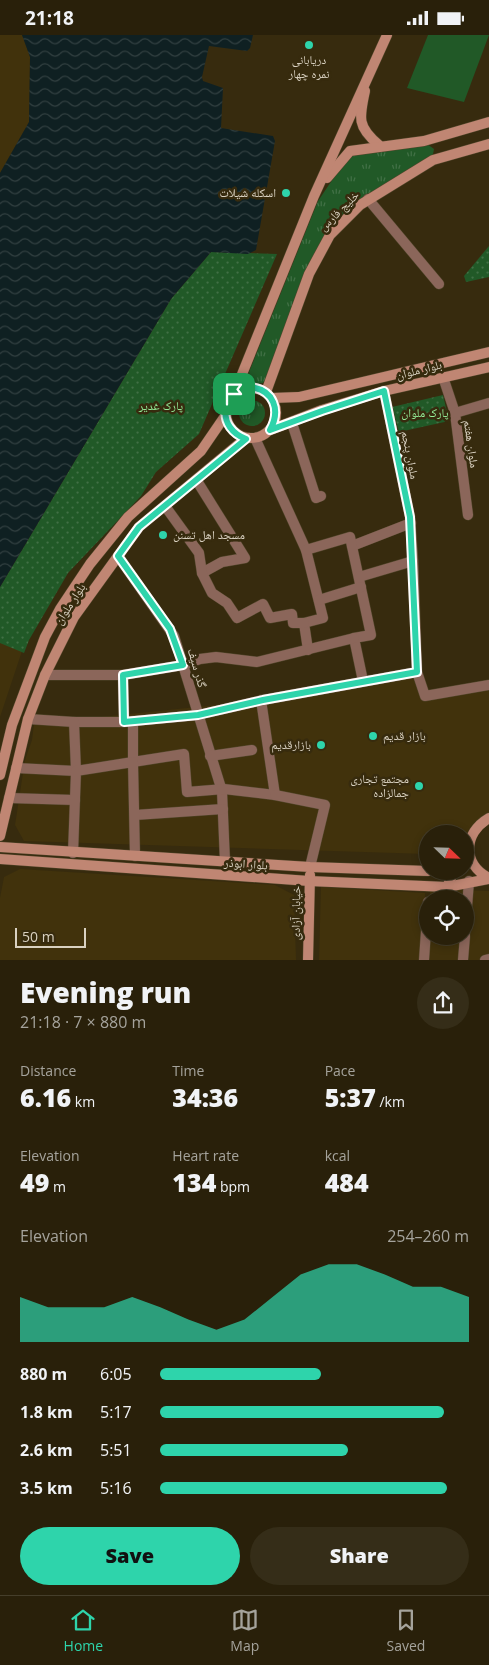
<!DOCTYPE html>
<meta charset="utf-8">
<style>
:root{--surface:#29200a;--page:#352d18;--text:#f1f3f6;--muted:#a5a39c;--line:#453e2b;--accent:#2ed4ab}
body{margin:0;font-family:"Open Sans","Noto Naskh Arabic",sans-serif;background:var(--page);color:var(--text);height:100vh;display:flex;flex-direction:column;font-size:19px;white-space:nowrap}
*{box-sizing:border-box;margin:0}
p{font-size:16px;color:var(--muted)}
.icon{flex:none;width:28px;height:28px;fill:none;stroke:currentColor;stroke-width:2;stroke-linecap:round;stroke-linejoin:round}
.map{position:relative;height:925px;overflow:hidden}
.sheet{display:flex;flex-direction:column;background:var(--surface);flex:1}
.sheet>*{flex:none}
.needle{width:32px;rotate:113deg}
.tools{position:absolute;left:419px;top:790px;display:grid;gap:10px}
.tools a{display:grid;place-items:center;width:55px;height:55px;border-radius:50%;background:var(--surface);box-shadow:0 2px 8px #0003,0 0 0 1px var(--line);font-size:25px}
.scale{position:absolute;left:15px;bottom:12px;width:71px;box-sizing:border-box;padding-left:5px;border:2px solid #d9d1c1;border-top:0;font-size:14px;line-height:18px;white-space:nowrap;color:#d9d1c1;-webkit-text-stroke:4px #372b0e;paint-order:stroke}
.pin{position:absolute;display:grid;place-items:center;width:42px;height:42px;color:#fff;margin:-21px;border-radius:10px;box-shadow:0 2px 8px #0006}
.round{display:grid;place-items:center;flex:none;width:52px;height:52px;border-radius:26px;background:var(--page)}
.head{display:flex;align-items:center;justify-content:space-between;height:85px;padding:0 20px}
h1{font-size:28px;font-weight:800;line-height:38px}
.metrics{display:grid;grid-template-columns:repeat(3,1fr);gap:8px;height:85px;padding:5px 20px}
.metrics div{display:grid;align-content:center}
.metrics b{font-size:25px;font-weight:800}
.metrics small{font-size:14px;font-weight:400}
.metrics p{font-size:14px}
.chart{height:140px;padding:10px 20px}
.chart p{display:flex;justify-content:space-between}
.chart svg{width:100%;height:90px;margin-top:5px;fill:var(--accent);opacity:.7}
.primary-button{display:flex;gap:10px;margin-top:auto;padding:10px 20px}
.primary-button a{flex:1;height:58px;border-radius:30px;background:var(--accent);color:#111;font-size:20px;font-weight:800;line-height:58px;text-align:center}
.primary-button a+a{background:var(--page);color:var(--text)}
ul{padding:0 20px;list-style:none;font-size:16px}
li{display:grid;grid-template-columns:80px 60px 1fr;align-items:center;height:38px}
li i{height:12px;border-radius:6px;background:var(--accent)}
.status{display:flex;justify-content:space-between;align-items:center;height:35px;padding:0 25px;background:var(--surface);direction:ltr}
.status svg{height:14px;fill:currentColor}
.menu{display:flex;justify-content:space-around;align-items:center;height:70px;border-top:1px solid var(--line);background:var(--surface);font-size:14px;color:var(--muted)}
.menu a{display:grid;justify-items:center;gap:2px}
.menu .selected{color:var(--accent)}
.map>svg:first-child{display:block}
</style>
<div class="status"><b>21:18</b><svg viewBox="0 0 49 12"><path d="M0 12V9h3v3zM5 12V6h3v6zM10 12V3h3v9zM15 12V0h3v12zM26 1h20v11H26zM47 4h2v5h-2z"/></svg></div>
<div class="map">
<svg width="489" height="925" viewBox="0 0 489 925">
<defs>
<pattern id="grass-tufts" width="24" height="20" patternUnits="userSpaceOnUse" patternTransform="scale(1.25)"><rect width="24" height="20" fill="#215927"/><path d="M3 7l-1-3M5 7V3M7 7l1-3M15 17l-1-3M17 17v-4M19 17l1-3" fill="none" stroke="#417045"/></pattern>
<pattern id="park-dots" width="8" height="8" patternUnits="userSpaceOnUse" patternTransform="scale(1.25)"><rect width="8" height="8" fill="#215927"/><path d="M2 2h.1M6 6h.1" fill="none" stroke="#417045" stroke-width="1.8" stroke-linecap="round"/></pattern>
<pattern id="water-waves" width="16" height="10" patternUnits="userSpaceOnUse" patternTransform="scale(1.25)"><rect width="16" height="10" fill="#0f2022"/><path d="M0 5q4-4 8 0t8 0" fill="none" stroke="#313f40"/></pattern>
</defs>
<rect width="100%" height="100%" fill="#372b0e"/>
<g fill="#41320c">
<path d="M0,0h22l8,22 -1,65 -29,51z"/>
<path d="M0,607l22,9 -22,66z"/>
<path d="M417,637l8,24 64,-11v133l-24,18v-2h-37l-1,20 -403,-13 -9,-16 10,-65 7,-20 2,-16 229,-24z"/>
<path d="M20,834l255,16 19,10 2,65h-296v-62l4,-21z"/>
<path d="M321,852l104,6 -2,67h-104z"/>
<path d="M430,854l59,2v69h-63l2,-24h37v-37h-35z"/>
</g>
<g fill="url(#grass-tufts)">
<path d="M427,109l7,5 -2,10 -104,73 -60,145 -5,6 -7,1 -5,-3 -2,-9 69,-171 23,-34 16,-16z"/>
<circle cx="252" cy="378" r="13"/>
</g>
<g fill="url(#park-dots)">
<path d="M489,211v31l-23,5 -2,-6z"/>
<path d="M211,217l66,2 -78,180 -43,38 -15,24 -73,77 -39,67 -5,13 -24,-10v-56l171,-288z"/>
<path d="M443,360l6,26 -50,11 -7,-25z"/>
</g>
<path fill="#215927" d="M428,0h61l-25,67 -57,-14z"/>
<path fill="url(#water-waves)" d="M22,0h231l-3,13 -3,3 -38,-5 -7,31 1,4 20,7 -2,40 52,8 2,5 -19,109 -8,4 -37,-2 -40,47 -171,288v-414l29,-51 1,-65z"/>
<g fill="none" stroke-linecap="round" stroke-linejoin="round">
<g stroke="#51462b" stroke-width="11">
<g id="street">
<path d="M368,164l71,85"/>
<path d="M443,342l12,36 13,102"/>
<path d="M455,378l34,-10"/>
<path d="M292,388l24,75 5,-2"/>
<path d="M255,403l51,112 17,68 -19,5 4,27"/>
<path d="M197,446l48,77 -23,4 -20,11"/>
<path d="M165,471l34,47 3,20 10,20 15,10 10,15 26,-14 7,14 22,-4 1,9h11"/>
<path d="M352,511l59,-23"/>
<path d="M306,515l44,-13 21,98 -17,3 9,43"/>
<path d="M118,521l56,80 48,155 3,71"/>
<path d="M413,526l4,111"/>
<path d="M359,542l54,-16 -3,-44 -26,-126"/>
<path d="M319,565l42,-13"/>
<path d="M45,640h78l60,-10 17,-6 16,-2 41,5 97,-24"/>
<path d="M123,640l1,47"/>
<path d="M133,686v41l51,-8 3,38 37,-3 51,6 -14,-95"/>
<path d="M74,687h50l74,-7 65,-15 154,-28 8,24 64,-11"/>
<path d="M210,721l42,-6"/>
<path d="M16,733l60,3 -2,-49 -46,-3"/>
<path d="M275,760l50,10 -15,62"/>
<path d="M9,763l66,2"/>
<path d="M135,780l88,-6"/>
<path d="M73,818l3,-82 57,-9 2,94"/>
<path d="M465,898l4,-52"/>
<path d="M424,925l4,-58"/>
<path d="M463,925l2,-24"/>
<path d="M485,925l4,-1"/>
</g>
</g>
<g stroke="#51462b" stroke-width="11">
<g id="secondary">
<path d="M365,56c-6,27 -8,36 14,54"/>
<path d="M327,143l23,-27 74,-10 65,-19"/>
<circle cx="251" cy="378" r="25"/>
<path d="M266,357l43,-118 21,-39 30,-30 73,-45 56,-16"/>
<path d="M234,359l80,-198 73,-161"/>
<path d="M272,363l27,-1 190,-45"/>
<path d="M270,395l52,-20 62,-19 105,-24"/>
<path d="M0,740l12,-50 33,-88 15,-28 30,-45 38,-47 73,-66 24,-35"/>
<path d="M489,783c-26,15 -27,46 0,60"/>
<path d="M0,801l28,-117 17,-44 29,-58 65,-90 107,-89"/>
<path d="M0,812l310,20 118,4"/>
<path d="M0,824l309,22 138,6 42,-8"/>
<path d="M444,836l7,7 -4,9"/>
<path d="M308,925l2,-85"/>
</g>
</g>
<use href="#street" stroke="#8b665a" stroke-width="10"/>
<use href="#secondary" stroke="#c08673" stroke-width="10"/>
</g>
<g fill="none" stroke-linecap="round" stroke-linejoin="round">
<g stroke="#fff" stroke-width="10">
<path id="route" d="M250,352c24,3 31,23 20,43l52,-19 62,-20 26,126 7,155 -154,28 -65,15 -74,7 -1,-47 60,-10 -13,-36 -52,-73 21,-29 107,-88c-29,-11 -27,-45 4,-52z"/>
</g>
<use href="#route" stroke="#2ed4ab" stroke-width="6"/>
</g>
<g fill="#2ed4ab" stroke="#372b0e" stroke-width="2">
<circle cx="309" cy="10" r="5"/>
<circle cx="286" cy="158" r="5"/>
<circle cx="163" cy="500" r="5"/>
<circle cx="373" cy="701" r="5"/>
<circle cx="321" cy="710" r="5"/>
<circle cx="419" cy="751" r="5"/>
</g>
<g text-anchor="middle" stroke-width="5" stroke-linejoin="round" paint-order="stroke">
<g font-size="12" fill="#d9d1c1" stroke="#372b0e" text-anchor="end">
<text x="309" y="29" text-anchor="middle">دریابانی<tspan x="309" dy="14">نمره چهار</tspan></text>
<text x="276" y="162">اسکله شیلات</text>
<text x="173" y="504" text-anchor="start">مسجد اهل تسنن</text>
<text x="383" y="705" text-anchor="start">بازار قدیم</text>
<text x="311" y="714">بازارقدیم</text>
<text x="409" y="748">مجتمع تجاری<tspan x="409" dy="14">جمالزاده</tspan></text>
</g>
<g font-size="12" fill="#d9d1c1" stroke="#372b0e">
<text transform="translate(339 176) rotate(-45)" y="4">خلیج فارس</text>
<text transform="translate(419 335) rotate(-14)" y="4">بلوار ملوان</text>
<text transform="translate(471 409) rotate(82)" y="4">ملوان هفتم</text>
<text transform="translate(410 420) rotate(79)" y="4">ملوان پنجم</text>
<text transform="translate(70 569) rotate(-57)" y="4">بلوار ملوان</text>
<text transform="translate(197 633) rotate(74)" y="4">گذر سیف</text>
<text transform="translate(246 829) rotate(4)" y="4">بلوار ابوذر</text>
<text transform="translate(296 878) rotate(-89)" y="4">خیابان آزادی</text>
</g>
<g font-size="12" fill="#95ef9a" stroke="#372b0e">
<text x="161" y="375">پارک غدیر</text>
<text x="425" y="382">پارک ملوان</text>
</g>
</g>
</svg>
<div class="tools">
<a><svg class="needle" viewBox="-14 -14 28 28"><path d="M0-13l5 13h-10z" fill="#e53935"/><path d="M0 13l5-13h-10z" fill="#a5a39c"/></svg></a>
<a><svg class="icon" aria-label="locate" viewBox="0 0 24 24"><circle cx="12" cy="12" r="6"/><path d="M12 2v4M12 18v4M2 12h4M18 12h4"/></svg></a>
</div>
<div class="scale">50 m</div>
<div class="pin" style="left:234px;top:359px;background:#1e9e55"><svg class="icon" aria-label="arrive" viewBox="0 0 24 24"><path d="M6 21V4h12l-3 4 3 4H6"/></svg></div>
</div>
<section class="sheet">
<div class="head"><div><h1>Evening run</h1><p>21:18 · 7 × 880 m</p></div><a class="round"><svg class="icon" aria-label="share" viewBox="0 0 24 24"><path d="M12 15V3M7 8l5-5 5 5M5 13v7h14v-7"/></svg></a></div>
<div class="metrics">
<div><p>Distance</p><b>6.16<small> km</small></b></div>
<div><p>Time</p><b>34:36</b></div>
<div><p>Pace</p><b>5:37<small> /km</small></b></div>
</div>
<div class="metrics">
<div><p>Elevation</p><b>49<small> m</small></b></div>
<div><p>Heart rate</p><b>134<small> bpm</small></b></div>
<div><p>kcal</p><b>484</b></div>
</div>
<div class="chart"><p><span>Elevation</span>254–260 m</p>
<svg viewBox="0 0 160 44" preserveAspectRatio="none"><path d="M0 44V22L10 27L20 27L30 27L40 22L50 27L60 33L70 38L80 33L90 22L100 11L110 6L120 6L130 11L140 17L150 17L160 22V44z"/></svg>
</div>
<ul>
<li><b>880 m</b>6:05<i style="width:52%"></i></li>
<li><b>1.8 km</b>5:17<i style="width:92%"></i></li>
<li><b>2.6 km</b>5:51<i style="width:61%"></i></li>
<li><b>3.5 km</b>5:16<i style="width:93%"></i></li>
</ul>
<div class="primary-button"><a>Save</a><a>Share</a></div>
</section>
<nav class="menu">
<a class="selected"><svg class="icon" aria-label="home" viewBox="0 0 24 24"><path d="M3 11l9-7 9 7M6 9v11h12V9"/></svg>Home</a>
<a><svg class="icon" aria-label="map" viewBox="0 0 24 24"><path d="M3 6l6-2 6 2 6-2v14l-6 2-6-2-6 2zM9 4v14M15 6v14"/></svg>Map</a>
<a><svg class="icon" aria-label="saved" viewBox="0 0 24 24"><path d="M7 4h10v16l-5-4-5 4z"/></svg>Saved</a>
</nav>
